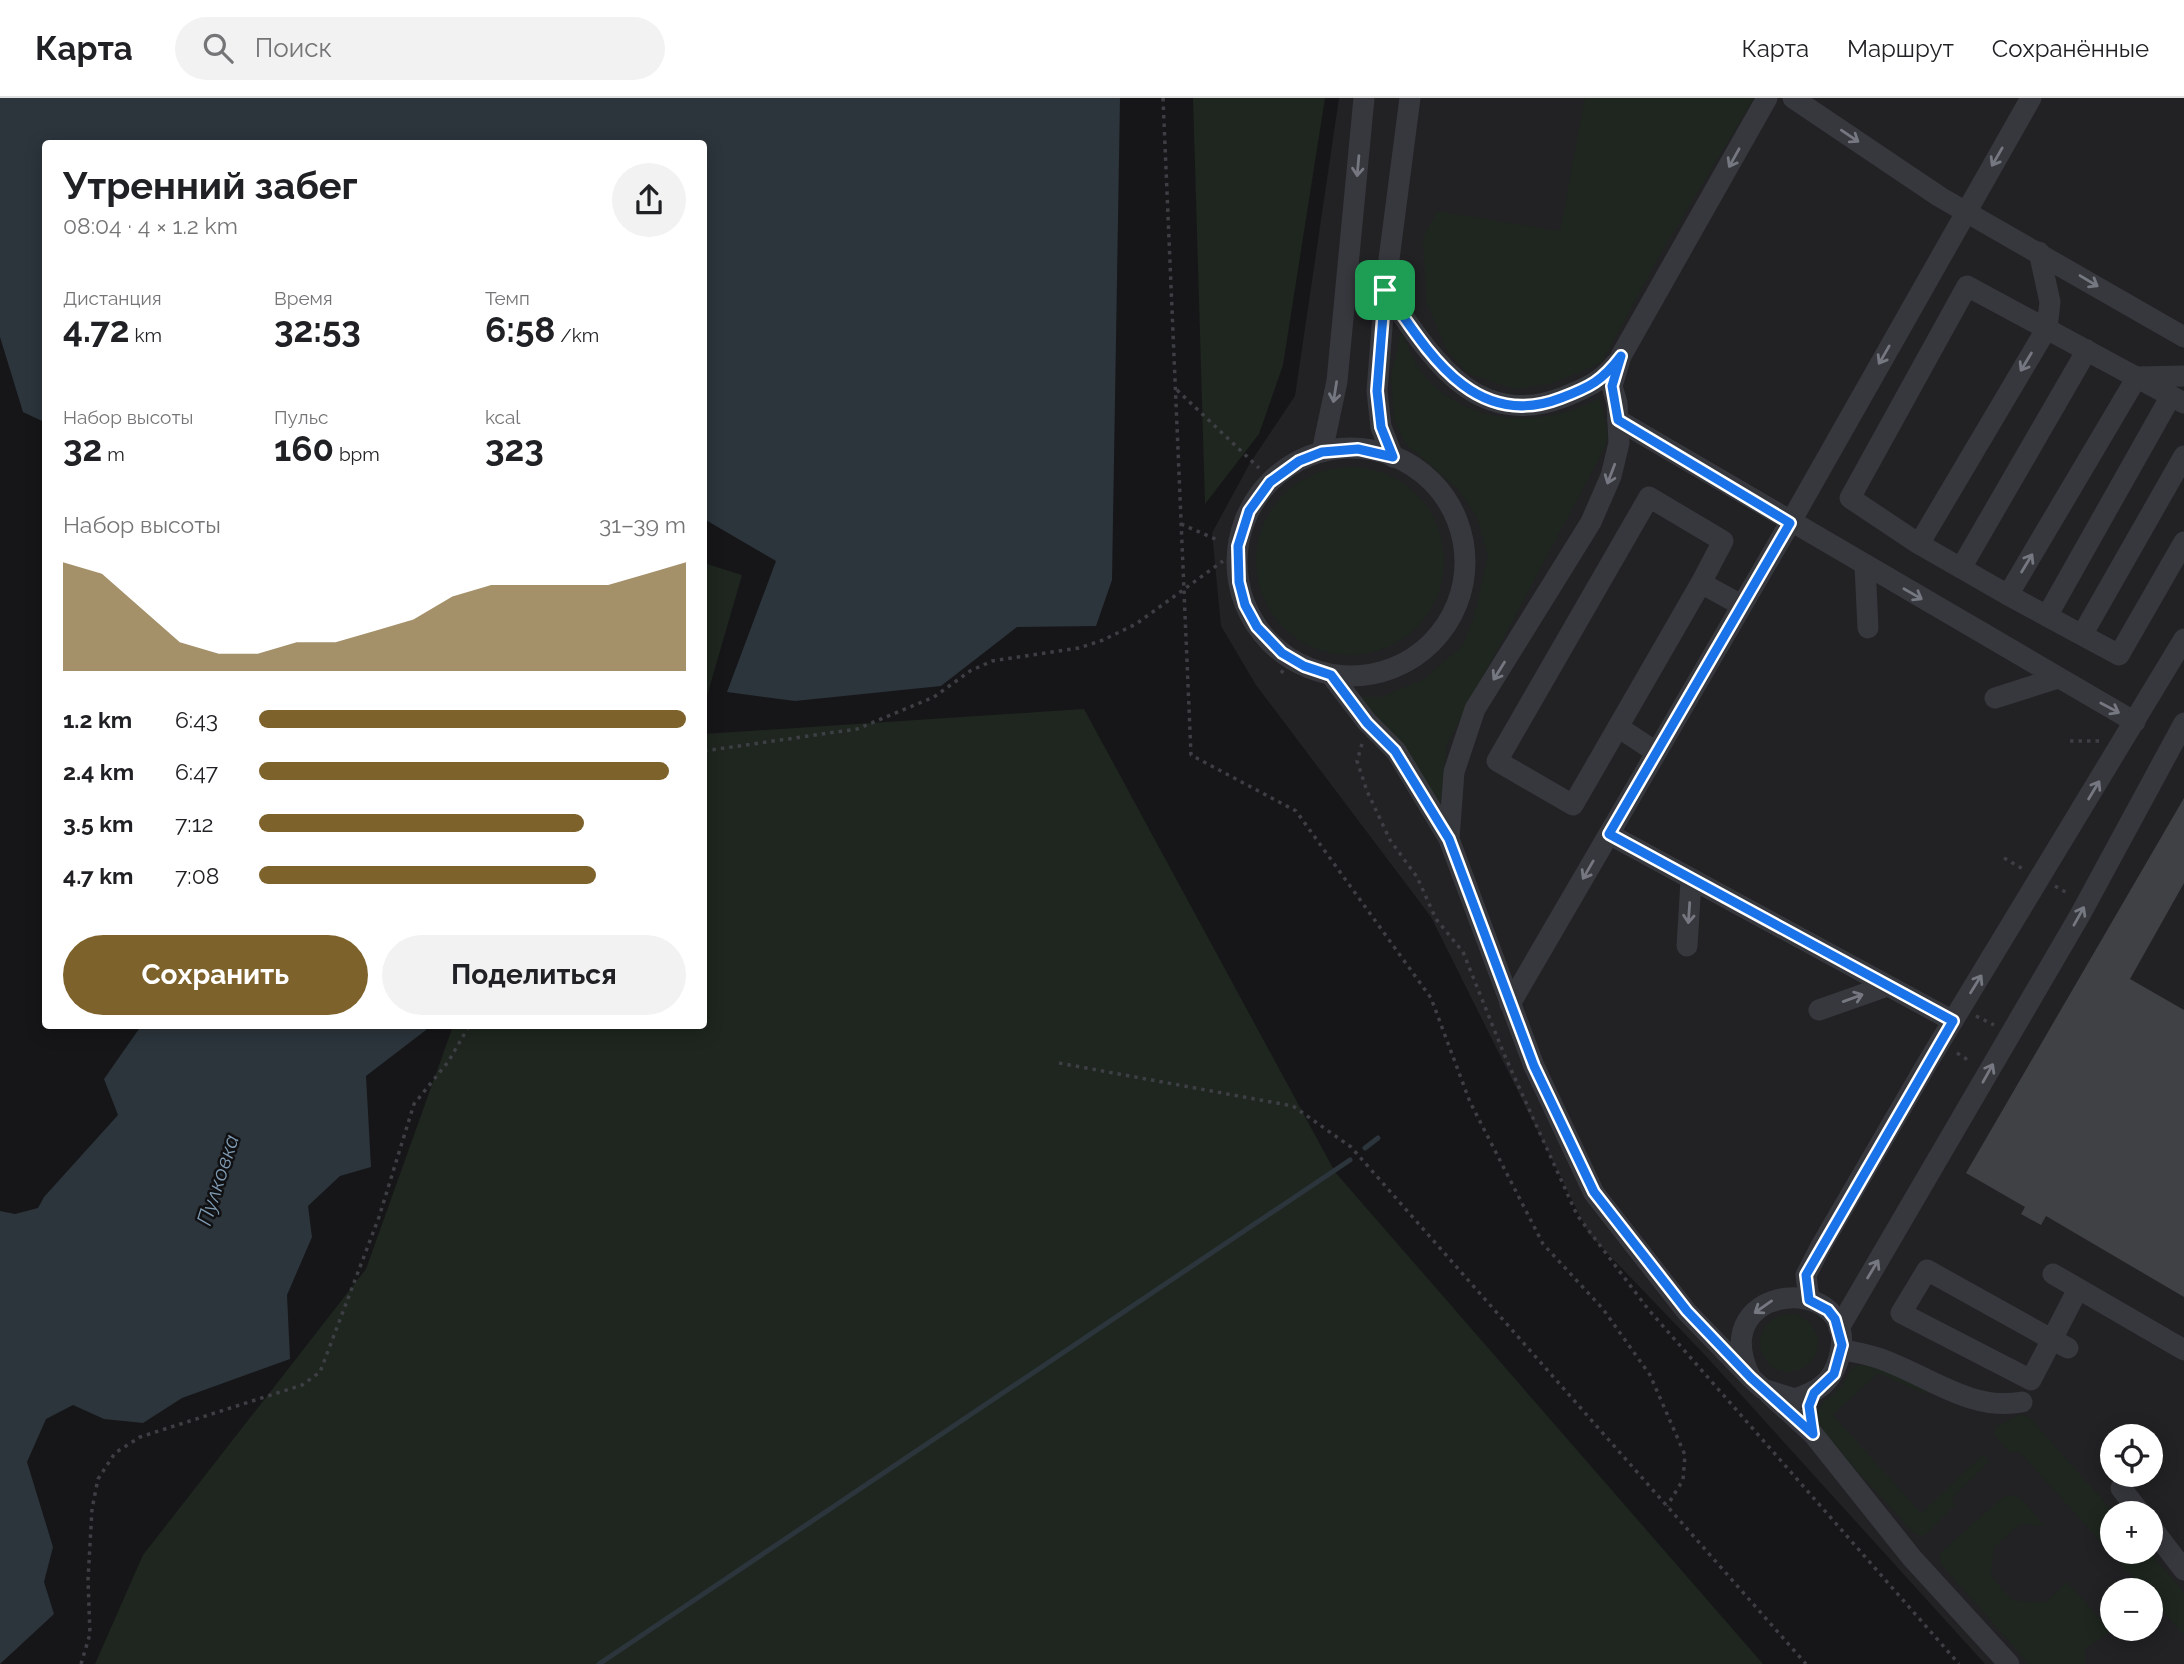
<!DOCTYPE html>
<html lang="ru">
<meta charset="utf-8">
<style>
:root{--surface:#fff;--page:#f2f2f2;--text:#202124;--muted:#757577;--line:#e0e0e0;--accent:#7e622b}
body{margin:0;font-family:Raleway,sans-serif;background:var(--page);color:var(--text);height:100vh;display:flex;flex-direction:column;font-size:26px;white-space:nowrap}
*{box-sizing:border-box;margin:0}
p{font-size:23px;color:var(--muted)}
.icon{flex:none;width:38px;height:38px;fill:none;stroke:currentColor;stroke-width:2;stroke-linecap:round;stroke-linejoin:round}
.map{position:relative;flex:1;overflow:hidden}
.panel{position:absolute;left:42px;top:42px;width:665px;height:889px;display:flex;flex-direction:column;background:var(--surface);border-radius:7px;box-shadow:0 4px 18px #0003}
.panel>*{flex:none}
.tools{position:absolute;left:2100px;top:1326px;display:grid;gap:14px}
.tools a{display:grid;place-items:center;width:63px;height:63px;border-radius:50%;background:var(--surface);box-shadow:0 4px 18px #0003;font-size:35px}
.pin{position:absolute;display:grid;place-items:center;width:60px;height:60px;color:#fff;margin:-30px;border-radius:14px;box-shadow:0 4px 10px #0006}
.round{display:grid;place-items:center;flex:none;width:74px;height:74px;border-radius:37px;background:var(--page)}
.headline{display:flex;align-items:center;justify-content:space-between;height:119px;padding:0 21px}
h1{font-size:38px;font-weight:700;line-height:52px}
.metrics{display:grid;grid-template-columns:repeat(3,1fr);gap:10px;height:119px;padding:7px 21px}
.metrics div{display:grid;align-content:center}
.metrics b{font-size:35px;font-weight:700}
.metrics small{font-size:19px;font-weight:400}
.metrics p{font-size:19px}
.chart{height:196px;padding:14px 21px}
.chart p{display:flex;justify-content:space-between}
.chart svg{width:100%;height:126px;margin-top:7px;fill:var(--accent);opacity:.7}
.button{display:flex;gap:14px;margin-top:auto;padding:14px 21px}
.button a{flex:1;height:80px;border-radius:42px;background:var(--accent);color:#fff;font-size:28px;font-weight:700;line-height:80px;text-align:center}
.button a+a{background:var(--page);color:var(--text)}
ul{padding:0 21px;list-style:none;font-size:23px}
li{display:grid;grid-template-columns:112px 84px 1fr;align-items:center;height:52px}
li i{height:18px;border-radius:9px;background:var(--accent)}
header{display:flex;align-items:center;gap:42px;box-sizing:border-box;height:98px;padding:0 35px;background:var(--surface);border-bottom:2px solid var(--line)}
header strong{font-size:33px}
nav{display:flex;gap:38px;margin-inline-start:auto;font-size:24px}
.search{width:490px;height:63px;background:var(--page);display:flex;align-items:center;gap:18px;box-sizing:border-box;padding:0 24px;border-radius:38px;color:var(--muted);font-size:26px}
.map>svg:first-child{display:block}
</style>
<header>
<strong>Карта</strong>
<div class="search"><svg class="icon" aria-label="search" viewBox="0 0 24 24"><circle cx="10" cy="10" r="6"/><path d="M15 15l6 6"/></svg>Поиск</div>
<nav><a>Карта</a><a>Маршрут</a><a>Сохранённые</a></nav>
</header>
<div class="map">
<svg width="2184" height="1566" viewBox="0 0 2184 1566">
<rect width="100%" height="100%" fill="#161618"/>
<path fill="#222225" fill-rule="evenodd" d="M1339,0h845v1566h-199l-281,-310 -115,-120 -158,-317 -175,-232 -35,-59 -9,-93 38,-70 45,-67zM2112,1339h39v38h-39zM2112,1416h39v38h-39zM2112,1493h39v38h-39z"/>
<g fill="#1e261f">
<path d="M1193,0h132l-42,267 -24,69 -54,70z"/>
<path d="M1585,0h169l-96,160 -56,104 -49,21 -39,6 -47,-16 -20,-23 -20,-46 -4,-66 14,-27 123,20z"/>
<path d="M1401,233c6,13 11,28 19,39 41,56 123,60 180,28l8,38 -3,11 -158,297 -7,62 -49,-75 -34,-34h24l42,-17 40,-35 11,-29 14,-59 -11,-40 -17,-26 -55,-48 -11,-24 -3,-42z"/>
<circle cx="1350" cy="463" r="94"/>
<path d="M704,465l38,12 -38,131z"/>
<path d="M1084,611l251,463 428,492h-1668l48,-109 223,-286 87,-243h251v-292z"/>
<circle cx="1789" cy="1245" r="29"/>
<path d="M1870,1266l57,27 -1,3 -48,-21 -45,42 88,98 63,-59 5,8 -37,36 3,7 -26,27 -8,4 -8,-4 -91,-100 -6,-17 5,-10 21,-19 7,-14 8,-7z"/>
<path d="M2021,1316l10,5 84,95 -3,38h37l35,40v43l-33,-37v-7h-6l-126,-140 -9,1 -16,-17 2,-8z"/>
<path d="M2011,1397l9,3 25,28 -25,-2 -26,23 -3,29 22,25 33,1 21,-20 44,49 -26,18v15h-56l-88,-100 -1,-11 62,-55z"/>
</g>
<g fill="#2c353c">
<path d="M0,0h1120l-8,482 -16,46 -79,1 -76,59 -146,15 -68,-9 49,-131 -72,-42v-375h-658v273l-4,4 -19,-9 -23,-75z"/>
<path d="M141,928h286l-1,4 -60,46 5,91 -31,9 -32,30 4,31 -25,58 3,64 -108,39 -39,25 -39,-4 -31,-14 -27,14 -19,43 26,85 -9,35 10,32 -54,50v-453l15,3 23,-6 6,-11 74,-82 -14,-36z"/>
</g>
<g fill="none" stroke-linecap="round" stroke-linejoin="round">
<g stroke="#2c353c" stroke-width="5">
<path d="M1365,1050l13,-10"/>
<path d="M599,1566l751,-504"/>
</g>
</g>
<path fill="#404145" d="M2184,700v85l-54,96 54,31v287l-138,-81 -5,9 -20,-11 4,-7 -59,-34z"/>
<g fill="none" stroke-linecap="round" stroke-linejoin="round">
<g stroke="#3d3f44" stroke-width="3.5" stroke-dasharray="3.5 5" stroke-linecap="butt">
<path d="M1163,0l28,657 105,56 135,187 39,104 73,142 60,65 47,66 35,80 -2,25 -16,26"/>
<path d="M1177,292l82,78"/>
<path d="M1181,426l39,17"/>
<path d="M1281,575l11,-13"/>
<path d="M2070,643h29"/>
<path d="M1362,646l-5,17 10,30 23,49 27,37 19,42 27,33 41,102 73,161 71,94 311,355"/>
<path d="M704,653l153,-22 77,-32 36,-26 22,-10 87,-13 24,-8 33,-16 87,-63"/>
<path d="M2004,760l19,11"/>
<path d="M2055,788l14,8"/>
<path d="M1976,918l18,9"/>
<path d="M1957,955l14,9"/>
<path d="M1059,965l234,43 58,41 455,517"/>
<path d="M81,1566l9,-30 -2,-54 4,-71 6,-30 17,-26 25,-16 162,-52 18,-13 59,-155 35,-113 34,-42 21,-36"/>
</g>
<g stroke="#37383d" stroke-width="21">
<path d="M1793,0l147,99 244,140"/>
<path d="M2039,154l11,50 -3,26 -128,216 89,51 129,-218 47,-1"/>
<path d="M1385,192c44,63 88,142 179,107 22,-9 37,-15 52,-34"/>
<path d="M1618,322l517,302"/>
<circle cx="1351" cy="464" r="114"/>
<path d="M1322,354l15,-71 27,-283"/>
<path d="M1393,359l-12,-30 -4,-36 8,-101 25,-192"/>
<path d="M1919,446l-69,-46 117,-212 217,117"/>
<path d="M1865,468l3,62"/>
<path d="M1961,470l126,-218"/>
<path d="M2008,497l111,60 65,-113"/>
<path d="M2047,518l124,-220"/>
<path d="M2082,537l102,-179"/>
<path d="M1331,577l36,47 29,29 52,86"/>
<path d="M1995,600l63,-20"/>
<path d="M1618,629l-45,78 -76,-44 152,-264 74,44 -22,42"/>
<path d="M1656,654l-38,-25 83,-144 40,22"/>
<path d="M1609,736l344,187"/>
<path d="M1687,848l4,-65"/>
<path d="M1510,906l280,-481 241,-425"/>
<path d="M1819,912l68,-24"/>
<path d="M2053,1176l131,76"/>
<path d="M1809,1201l-3,-24 15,-29 107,-184 256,-423"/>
<path d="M1839,1230l241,-413 104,-192"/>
<path d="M2068,1250l-17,-9 -124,-69 -26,43 130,67 47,-91"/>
<path d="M1841,1251c12,3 26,5 37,9 48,16 92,54 144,44"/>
<path d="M1751,1280c-50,-98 113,-108 88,-20 -7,24 -20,33 -44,41l-32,-10 -12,-11 -64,-66 -93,-119 -60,-127 -85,-227 5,-67 21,-63 116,-187 20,-46 8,-33 -2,-40 -5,-17 9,-30 146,-258"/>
<path d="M1769,1296l44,40 99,124 97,106"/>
<path d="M2121,1390l20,26"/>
<path d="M2151,1429l33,43"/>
</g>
</g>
<defs><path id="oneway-shaft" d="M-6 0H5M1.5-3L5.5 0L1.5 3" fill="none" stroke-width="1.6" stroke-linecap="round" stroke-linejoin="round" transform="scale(1.75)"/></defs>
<g stroke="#757881">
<use href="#oneway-shaft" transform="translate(1850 38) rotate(34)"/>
<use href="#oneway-shaft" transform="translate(1997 59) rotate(120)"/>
<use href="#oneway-shaft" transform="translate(1734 60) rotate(119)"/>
<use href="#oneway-shaft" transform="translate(1358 68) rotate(95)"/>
<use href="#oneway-shaft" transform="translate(2089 183) rotate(31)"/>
<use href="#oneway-shaft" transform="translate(1884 257) rotate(120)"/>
<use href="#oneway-shaft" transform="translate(2026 264) rotate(121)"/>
<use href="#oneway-shaft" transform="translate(1335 294) rotate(99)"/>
<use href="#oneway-shaft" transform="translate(1611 376) rotate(111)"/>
<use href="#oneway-shaft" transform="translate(2027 465) rotate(-59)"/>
<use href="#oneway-shaft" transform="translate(1913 496) rotate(30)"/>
<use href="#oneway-shaft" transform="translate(1499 573) rotate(122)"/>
<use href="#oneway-shaft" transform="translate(2110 610) rotate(28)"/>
<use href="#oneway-shaft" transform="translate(2094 692) rotate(-59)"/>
<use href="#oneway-shaft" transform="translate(1588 772) rotate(120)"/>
<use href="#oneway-shaft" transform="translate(1689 815) rotate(94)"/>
<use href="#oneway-shaft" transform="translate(2079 818) rotate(-61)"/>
<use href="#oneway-shaft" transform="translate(1976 886) rotate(-58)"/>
<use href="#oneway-shaft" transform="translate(1853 900) rotate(-20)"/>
<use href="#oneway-shaft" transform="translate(1988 975) rotate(-61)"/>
<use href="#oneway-shaft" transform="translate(1873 1171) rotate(-59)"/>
<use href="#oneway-shaft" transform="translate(1763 1209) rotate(145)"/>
</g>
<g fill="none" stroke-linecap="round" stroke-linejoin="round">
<g stroke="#fff" stroke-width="14">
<path id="route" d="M1385,192c42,60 88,142 176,108 29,-11 41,-17 60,-42l-9,30 6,34 172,103 -181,311 344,187 -147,254 3,25 19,10 7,9 7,26 -8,29 -20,19 -5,13 4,28 -62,-56 -64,-67 -93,-119 -60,-126 -85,-227 -54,-88 -28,-28 -36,-48 -27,-9 -22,-13 -25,-26 -12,-22 -6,-23 -1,-36 11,-35 21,-29 29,-21 23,-9 36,-3 35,8 -12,-30 -4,-36z"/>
</g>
<use href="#route" stroke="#1a73e8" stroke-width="9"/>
</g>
<g text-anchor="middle" stroke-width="5" stroke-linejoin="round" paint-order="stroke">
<g font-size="21" font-style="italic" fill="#7f9bb3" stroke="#111113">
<text transform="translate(218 1082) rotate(-72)" y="7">Пулковка</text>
</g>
</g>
</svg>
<div class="tools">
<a><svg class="icon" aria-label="locate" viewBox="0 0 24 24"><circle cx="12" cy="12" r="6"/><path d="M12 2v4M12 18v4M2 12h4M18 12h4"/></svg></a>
<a>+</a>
<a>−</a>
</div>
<div class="pin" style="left:1385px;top:192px;background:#1e9e55"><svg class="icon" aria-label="arrive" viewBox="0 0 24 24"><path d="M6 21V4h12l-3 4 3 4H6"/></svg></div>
<section class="panel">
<div class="headline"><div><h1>Утренний забег</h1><p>08:04 · 4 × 1.2 km</p></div><a class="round"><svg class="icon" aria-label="share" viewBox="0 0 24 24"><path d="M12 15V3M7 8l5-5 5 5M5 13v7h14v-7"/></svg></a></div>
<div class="metrics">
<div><p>Дистанция</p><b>4.72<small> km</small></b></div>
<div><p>Время</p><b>32:53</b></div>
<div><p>Темп</p><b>6:58<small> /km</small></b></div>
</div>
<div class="metrics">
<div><p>Набор высоты</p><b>32<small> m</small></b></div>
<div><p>Пульс</p><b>160<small> bpm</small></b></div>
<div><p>kcal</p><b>323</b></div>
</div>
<div class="chart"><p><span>Набор высоты</span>31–39 m</p>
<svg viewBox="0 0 160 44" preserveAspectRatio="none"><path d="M0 44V6L10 10L20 22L30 34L40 38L50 38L60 34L70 34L80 30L90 26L100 18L110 14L120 14L130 14L140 14L150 10L160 6V44z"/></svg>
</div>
<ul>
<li><b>1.2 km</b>6:43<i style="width:100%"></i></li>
<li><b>2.4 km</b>6:47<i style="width:96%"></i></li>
<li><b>3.5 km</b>7:12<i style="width:76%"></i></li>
<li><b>4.7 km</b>7:08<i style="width:79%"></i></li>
</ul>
<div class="button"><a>Сохранить</a><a>Поделиться</a></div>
</section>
</div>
